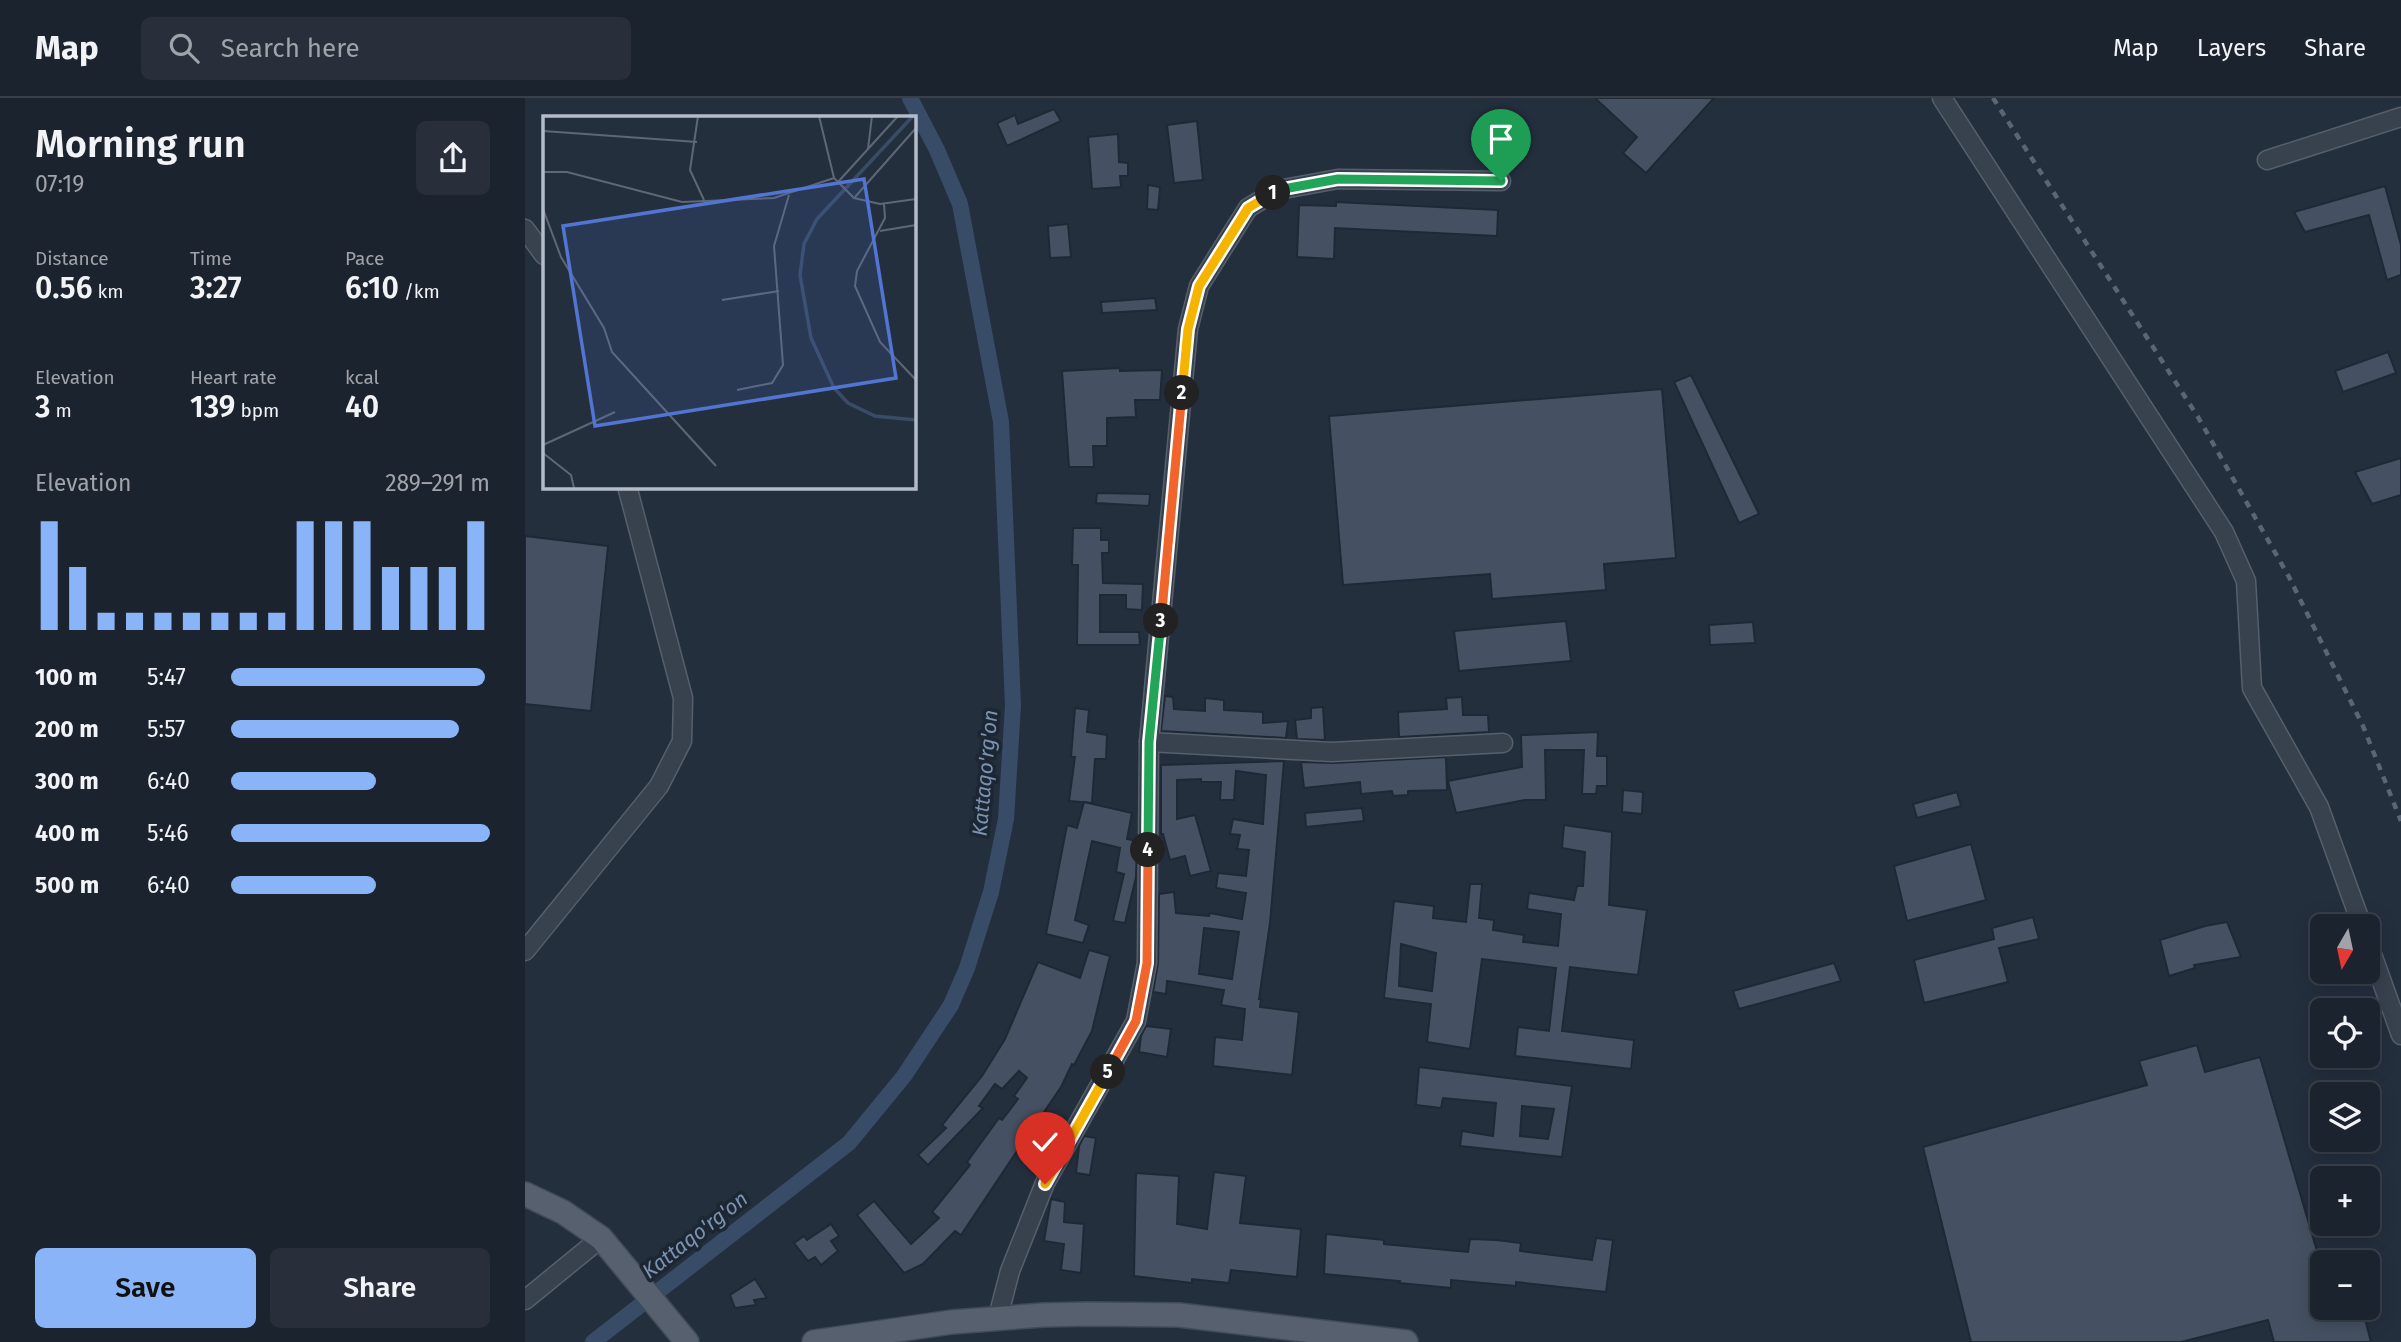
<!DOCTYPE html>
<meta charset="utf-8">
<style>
:root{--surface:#1b232e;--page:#282f3a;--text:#f1f3f6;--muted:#a0a4aa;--line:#39404a;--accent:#8ab4f8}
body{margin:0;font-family:"Fira Sans",sans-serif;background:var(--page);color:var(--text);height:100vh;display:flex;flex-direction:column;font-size:26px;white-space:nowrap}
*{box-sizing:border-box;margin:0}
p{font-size:23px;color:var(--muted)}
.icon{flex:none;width:38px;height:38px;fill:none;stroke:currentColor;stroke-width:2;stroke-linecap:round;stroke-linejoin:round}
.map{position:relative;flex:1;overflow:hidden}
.details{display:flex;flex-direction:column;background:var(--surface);width:525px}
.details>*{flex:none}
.needle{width:46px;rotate:189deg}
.controls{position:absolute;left:1785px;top:816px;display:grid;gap:14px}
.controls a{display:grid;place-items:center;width:70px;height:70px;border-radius:10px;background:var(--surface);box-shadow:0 4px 18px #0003,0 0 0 2px var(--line);font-size:35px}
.pin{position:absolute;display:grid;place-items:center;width:60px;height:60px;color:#fff;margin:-72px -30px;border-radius:50% 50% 50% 0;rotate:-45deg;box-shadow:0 0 7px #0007}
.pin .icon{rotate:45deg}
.km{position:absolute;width:35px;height:35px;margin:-18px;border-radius:50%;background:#222;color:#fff;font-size:19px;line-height:35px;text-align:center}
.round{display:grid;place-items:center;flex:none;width:74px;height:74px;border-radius:10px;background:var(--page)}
.summary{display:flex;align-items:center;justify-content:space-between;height:119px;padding:0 35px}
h1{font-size:38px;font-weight:600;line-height:52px}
.stats{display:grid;grid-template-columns:repeat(3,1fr);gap:10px;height:119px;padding:7px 35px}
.stats div{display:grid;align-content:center}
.stats b{font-size:30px;font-weight:600}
.stats small{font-size:19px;font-weight:400}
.stats p{font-size:19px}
.chart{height:196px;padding:14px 35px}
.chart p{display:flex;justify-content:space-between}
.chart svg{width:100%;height:126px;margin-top:7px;stroke:var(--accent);stroke-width:6}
.cta{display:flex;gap:14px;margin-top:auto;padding:14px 35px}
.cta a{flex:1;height:80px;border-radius:10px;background:var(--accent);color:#111;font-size:28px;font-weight:600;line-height:80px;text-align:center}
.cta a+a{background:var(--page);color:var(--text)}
ul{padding:0 35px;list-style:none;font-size:23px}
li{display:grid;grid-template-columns:112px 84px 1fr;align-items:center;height:52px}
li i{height:18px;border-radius:9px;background:var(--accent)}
header{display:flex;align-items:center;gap:42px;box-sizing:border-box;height:98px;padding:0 35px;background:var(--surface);border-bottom:2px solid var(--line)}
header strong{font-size:33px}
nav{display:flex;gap:38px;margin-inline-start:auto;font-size:24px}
.search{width:490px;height:63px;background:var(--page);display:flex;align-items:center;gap:18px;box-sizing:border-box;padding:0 24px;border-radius:10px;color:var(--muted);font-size:26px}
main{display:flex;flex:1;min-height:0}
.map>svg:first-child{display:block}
</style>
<header>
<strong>Map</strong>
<div class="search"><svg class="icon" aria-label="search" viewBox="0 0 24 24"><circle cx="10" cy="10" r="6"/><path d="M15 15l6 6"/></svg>Search here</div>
<nav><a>Map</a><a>Layers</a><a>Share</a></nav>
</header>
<main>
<section class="details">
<div class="summary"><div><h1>Morning run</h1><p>07:19</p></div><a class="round"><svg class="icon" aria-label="share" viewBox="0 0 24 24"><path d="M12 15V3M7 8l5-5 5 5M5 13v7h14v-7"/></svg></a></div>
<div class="stats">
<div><p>Distance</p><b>0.56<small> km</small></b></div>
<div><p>Time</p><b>3:27</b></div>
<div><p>Pace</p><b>6:10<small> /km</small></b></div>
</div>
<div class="stats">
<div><p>Elevation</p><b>3<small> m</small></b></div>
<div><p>Heart rate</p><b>139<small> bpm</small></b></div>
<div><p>kcal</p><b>40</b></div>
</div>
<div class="chart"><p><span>Elevation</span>289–291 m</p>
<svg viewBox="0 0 160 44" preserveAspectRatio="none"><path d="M5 44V6M15 44V22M25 44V38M35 44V38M45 44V38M55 44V38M65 44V38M75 44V38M85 44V38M95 44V6M105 44V6M115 44V6M125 44V22M135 44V22M145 44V22M155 44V6"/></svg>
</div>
<ul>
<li><b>100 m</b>5:47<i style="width:98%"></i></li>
<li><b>200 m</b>5:57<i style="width:88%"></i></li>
<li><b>300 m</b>6:40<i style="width:56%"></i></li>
<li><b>400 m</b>5:46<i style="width:100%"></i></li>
<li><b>500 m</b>6:40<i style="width:56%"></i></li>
</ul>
<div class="cta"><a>Save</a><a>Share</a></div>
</section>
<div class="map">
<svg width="1876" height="1244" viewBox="0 0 1876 1244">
<rect width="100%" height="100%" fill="#242f3e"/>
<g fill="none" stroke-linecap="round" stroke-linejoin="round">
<path stroke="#394c67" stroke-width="16" d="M68,1244l256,-199 55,-67 47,-71 16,-37 24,-76 15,-73 7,-114 -12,-283 -41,-218 -23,-54 -27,-52"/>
</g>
<g fill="#455162" stroke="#1f2835" stroke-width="2" fill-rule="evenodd">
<path d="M1070,0h119l-68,75 -23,-20 14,-16z"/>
<path d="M529,11l7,12 -54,25 -10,-23 18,-8 3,9z"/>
<path d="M672,23l6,59 -29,3 -7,-58z"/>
<path d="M593,36l1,28 9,1v13h-8l1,11 -29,2 -4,-52z"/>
<path d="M623,87l12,2 -2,23 -11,-1z"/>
<path d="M1860,88l16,59v30l-14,5 -18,-65 -64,17 -11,-20z"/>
<path d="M811,104l162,8 -1,26 -162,-8 -1,31 -37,-2 2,-52 37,1z"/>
<path d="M543,126l3,33 -21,1 -2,-32z"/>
<path d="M630,200l2,12 -55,3 -1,-11z"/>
<path d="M1863,254l8,21 -53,19 -8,-21z"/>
<path d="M595,270v3l42,-1 -2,30h-25l1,17 -29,1v28h-14l1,21h-25l-7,-96z"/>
<path d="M1166,277l68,139 -20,9 -65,-141z"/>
<path d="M1137,291l14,169 -72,6 2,26 -114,9 -2,-25 -147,11 -14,-169z"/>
<path d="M1876,360v37l-29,9 -17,-32z"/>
<path d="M572,395l53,1 -1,12 -53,-3z"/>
<path d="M548,430h28v12h8v13h-7l1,30 40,1 -1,26 -16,-1v-14h-26v37h39l1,13h-63l1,-80h-6z"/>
<path d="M0,438l83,10 -17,165 -66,-7z"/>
<path d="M1041,523l5,40 -112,10 -5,-40z"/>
<path d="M1228,524l2,21 -45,2 -1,-20z"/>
<path d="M640,598l8,1 1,12 31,2v-13l19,2v10l39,2v11l25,-2 -2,17 -125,-7z"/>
<path d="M937,599l1,18h25l1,17 -90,5 -1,-25 49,-3 -1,-11z"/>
<path d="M798,609l2,33 -28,-1 -2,-19 16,-2v-10z"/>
<path d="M550,610l14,2 -2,22 20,3 -1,24h-11l-3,44 -23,-2 6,-44h-4z"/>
<path d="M1073,634l-1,24h10v30h-10l-1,8h-14l2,-44h-39l1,50h-21l-69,13 -8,-32 74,-14 -1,-32z"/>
<path d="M921,659l1,33 -39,1v4l-15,1 -1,-5 -31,3 -1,-12 -56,6 -3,-26 32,1z"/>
<path d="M759,663l-14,162 -11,76h2l-1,8 39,5 -7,63 -79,-9 2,-29 27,3 3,-31 -24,-4 3,-15 -57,-9 -1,13 -13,-2 5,-29 1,-69 15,-2 2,21 33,3 1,-3 32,6 4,-26 -30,-5 2,-15 28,3 3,-26 -12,-1 3,-14 -10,-1 3,-15 30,5 3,-49 -30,-4 -2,29h-14l1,-18h-20v-3l-24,1v39l18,-4 16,56 -21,5 -5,-20 -15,4 -7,-26h-2v-69zM679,830l35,4 -7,47 -33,-5z"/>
<path d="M1098,692l20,2 -1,22 -20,-2z"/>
<path d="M1432,694l4,14 -44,12 -4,-14z"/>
<path d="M559,704l48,11 -5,26 10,2 -1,36 -11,46 -12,-2 11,-47 -8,-2 4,-24 -28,-7 -17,79 14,5 -6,18 -37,-9 21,-109 10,3z"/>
<path d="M837,710l2,13 -58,6 -1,-14z"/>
<path d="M1039,727l48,7 -3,73 38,5 -9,65 -68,-8 -8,64 72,9 -3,29 -116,-13 3,-29 31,4 7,-63 -74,-9 -12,90 -43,-7 4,-38 -47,-6 10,-97 40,5 -1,12 33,4 4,-38h12l-3,34 15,2 -1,10 31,5 -1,7 35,4 3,-32 -34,-5 2,-16 45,7 3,-14h6l2,-34 -23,-4zM876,846l35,9 -4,38 -33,-5z"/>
<path d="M1446,746l15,56 -79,21 -13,-55z"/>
<path d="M1508,819l6,22 -40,9 9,34 -84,21 -10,-43 80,-21 -2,-11z"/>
<path d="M1702,824l14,35 -47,8 1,3 -26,8 -9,-36 45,-14z"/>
<path d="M564,852l21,6 -18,75 -18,34 -2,-1 -11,23 -19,28 3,2 -7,10 3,2 -19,21 -3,-2 -58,87 -6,-4 -32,33 -19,9 -47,-58 17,-14 37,43 28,-26 -7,-6 38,-47 -3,-3 32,-44 3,2 16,-21 -4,-3 13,-18 -8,-7 -17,18 -7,-5 -16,22 4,2 -55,57 -10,-10 28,-27 -4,-3 40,-49 23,-37 33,-77 42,16z"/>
<path d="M1309,865l7,18 -102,28 -6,-18z"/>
<path d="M621,928l25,3 -4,28 -28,-5 2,-16z"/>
<path d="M1672,947l8,27 55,-15 62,211v39h40l9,35h-97l-6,-22 -87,22h-210l-48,-195 224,-62 -8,-24z"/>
<path d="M894,969l153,19 -10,71 -102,-11 2,-15 31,5 3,-33 -53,-5 -2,10 -25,-3zM997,1008l32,3 -6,30 -28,-3z"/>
<path d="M559,1038l12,2 -6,37 -14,-2 3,-27z"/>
<path d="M689,1074l32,4 -6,47 61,6 -4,48 -66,-7 -2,13 -37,-4v4l-58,-7 2,-103 43,3 -2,48 30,5z"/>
<path d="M526,1101l14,3 -1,20 20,2 -3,49 -20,-3 3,-26 -20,-3z"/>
<path d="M306,1126l8,12 -8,5 7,10 -17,14 -6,-8 -7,4 -14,-18 10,-7 3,4z"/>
<path d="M801,1136l58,6v4l84,8 2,-13 26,1 25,3 -1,8 72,9 4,-22 17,2 -7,52 -90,-10v4l-65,-6v8l-52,-5 1,-2 -76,-7z"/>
<path d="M230,1181l12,19 -13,2 2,5 -21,3 -5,-13z"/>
</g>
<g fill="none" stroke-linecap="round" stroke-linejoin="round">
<g stroke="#565f6c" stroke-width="21">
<g id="minor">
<path d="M1417,0l282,434 22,49 6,107 67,119 43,119"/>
<path d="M1742,62l134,-43"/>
<path d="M0,131l19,26"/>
<path d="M624,644l183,10 171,-9"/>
<path d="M1843,845l33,92"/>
<path d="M0,853l134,-165 23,-45 1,-43 -56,-212"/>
<path d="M0,1202l76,-62"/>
<path d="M473,1219l12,-46 35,-88 91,-162 11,-58 2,-221 39,-413 11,-43 49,-78 30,-18 60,-11 163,2"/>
</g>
</g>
<g stroke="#414a57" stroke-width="26">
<g id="major">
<path d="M0,1096l38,18 38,26 86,104"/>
<path d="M289,1244l138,-20 91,-7 46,-1 90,1 227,27"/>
</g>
</g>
<use href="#minor" stroke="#38414e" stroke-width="18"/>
<use href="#major" stroke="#56606e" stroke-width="23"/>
<path stroke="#5a6575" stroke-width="4.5" stroke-dasharray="7 7" stroke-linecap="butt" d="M1468,0l205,319 91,160 74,149 38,95"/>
</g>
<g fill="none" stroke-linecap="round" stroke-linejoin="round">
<g stroke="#fff" stroke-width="14">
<path id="split-1" d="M748,95l5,-3 60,-11 163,2"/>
</g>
<g stroke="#fff" stroke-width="14">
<path id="split-2" d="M657,295l6,-64 11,-43 49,-78 25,-15"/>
</g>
<g stroke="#fff" stroke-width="14">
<path id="split-3" d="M636,523l21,-228"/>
</g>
<g stroke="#fff" stroke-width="14">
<path id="split-4" d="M623,752l1,-108 12,-121"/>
</g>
<g stroke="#fff" stroke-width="14">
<path id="split-5" d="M583,974l28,-51 11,-58 1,-113"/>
</g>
<g stroke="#fff" stroke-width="14">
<path id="split-6" d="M520,1086l63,-112"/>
</g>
<use href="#split-1" stroke="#22a559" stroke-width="9"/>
<use href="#split-2" stroke="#f5b400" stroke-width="9"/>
<use href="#split-3" stroke="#f0652b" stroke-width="9"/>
<use href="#split-4" stroke="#22a559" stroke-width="9"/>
<use href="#split-5" stroke="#f0652b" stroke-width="9"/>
<use href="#split-6" stroke="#f5b400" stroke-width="9"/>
</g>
<g text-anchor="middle" stroke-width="7" stroke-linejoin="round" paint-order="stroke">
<g font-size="21" font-style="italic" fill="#7c92b1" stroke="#1d2633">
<text transform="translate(460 675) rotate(-85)" y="7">Kattaqo'rg'on</text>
<text transform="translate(170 1137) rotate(-38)" y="7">Kattaqo'rg'on</text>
</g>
</g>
<g transform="translate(18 18)">
<rect width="373" height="373" fill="#242f3e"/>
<path fill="none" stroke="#394c67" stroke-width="3.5" d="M370,0l-96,103 -13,25 -4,31 11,63 23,50 14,15 27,13 41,4"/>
<path fill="none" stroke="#5e6776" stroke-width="2" d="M155,0l-8,54 14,30M276,0l15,62 20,20 26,6 36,-5M0,15l154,11M325,33l4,-33M0,56h24l115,30 92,-4 60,-20M295,66l60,-66M312,81l61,-69M341,88l1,14 -28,53 -2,15 25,56 36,38M0,93l18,48 43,71 8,24 104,114M337,115l36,-6M179,184l57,-9M194,274l35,-7 11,-18 -9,-119 15,-51M0,329l72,-33M0,337l28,22 3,13"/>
<path fill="#5274d3" fill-opacity="0.15" stroke="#5274d3" stroke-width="3.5" d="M321,63l32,199 -301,48 -32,-200z"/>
<rect width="373" height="373" fill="none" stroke="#b4bcc9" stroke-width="3.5"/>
</g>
</svg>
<div class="controls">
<a><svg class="needle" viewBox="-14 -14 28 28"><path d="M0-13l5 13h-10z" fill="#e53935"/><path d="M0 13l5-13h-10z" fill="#a0a4aa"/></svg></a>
<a><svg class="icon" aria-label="locate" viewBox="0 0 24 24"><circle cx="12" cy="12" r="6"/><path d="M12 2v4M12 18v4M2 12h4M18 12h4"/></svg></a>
<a><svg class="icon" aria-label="layers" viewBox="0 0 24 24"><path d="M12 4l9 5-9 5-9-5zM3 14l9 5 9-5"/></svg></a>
<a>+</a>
<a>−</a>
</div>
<div class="pin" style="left:976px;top:83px;background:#1e9e55"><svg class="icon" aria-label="arrive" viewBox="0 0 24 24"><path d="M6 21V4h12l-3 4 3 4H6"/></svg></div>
<div class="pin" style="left:520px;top:1086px;background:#d93025"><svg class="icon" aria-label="check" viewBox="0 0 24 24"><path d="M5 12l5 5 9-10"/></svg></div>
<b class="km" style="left:748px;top:95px">1</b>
<b class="km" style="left:657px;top:295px">2</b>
<b class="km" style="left:636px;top:523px">3</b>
<b class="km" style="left:623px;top:752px">4</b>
<b class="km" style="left:583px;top:974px">5</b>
</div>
</main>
